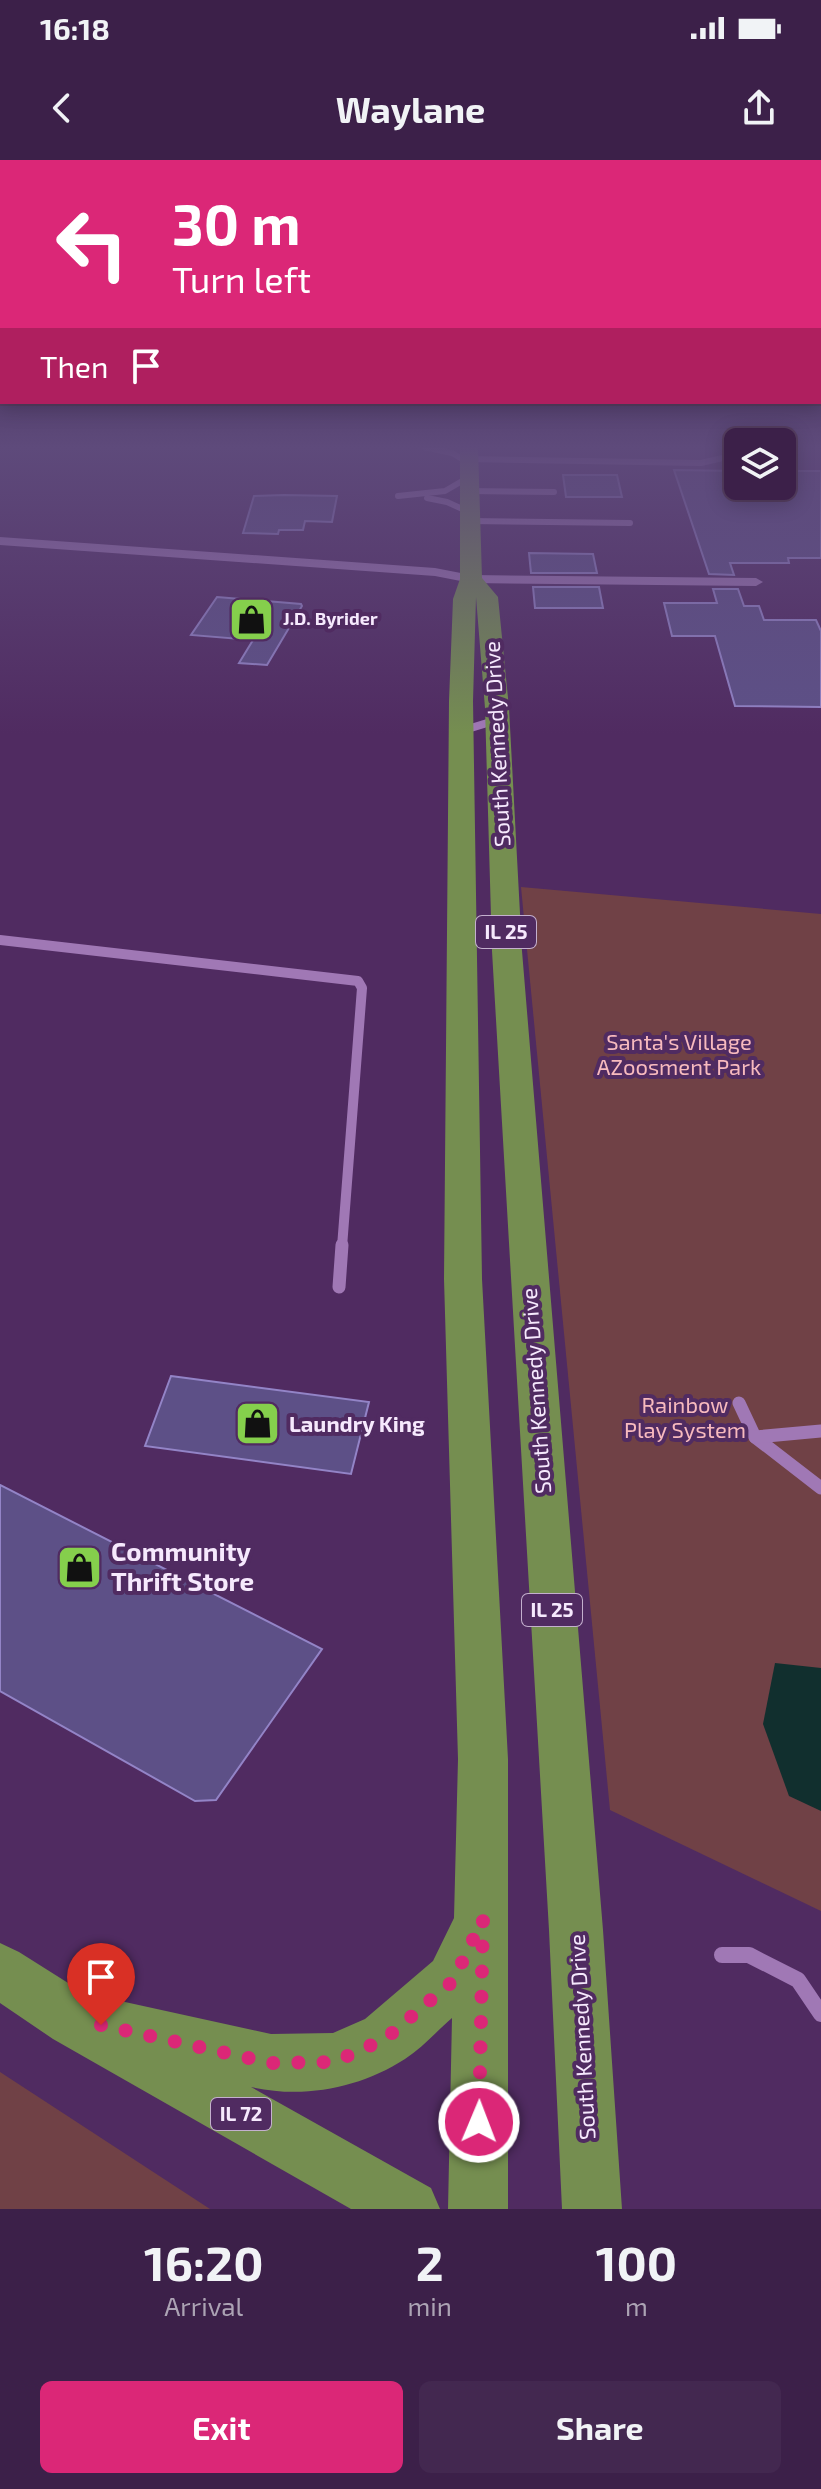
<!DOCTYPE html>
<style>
body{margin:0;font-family:"Exo 2",sans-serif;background:#432850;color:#f1f3f6;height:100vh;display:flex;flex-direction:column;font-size:30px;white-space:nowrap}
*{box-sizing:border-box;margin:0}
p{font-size:26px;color:#aca3b4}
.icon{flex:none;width:44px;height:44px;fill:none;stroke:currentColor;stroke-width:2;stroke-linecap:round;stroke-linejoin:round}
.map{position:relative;height:2049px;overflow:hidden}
.panel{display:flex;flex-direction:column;background:#3c2049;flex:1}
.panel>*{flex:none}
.hud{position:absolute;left:0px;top:0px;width:822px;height:244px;box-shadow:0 4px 20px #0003,0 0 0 2px #553e61;background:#db2777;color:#fff;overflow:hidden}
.fabs{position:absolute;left:724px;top:268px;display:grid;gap:16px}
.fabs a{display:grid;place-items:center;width:72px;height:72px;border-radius:12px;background:#3c2049;box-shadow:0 4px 20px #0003,0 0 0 2px #553e61;font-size:40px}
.pin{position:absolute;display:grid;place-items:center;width:68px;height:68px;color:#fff;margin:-82px -34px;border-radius:50% 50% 50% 0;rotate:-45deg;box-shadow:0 0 8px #0007}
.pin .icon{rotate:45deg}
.me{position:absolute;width:88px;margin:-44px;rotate:1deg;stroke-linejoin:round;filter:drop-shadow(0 0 6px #0008)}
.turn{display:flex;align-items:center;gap:28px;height:168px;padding:0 40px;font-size:36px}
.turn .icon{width:104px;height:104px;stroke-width:2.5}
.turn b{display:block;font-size:56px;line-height:68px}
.then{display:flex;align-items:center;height:76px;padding:0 40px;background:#0003;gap:16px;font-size:30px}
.eta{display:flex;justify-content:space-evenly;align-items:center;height:136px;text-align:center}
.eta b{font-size:48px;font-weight:700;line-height:56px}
.button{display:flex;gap:16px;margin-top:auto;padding:16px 40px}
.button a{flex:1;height:92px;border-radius:12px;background:#db2777;color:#fff;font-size:32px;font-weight:700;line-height:92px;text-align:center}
.button a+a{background:#432850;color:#f1f3f6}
.status{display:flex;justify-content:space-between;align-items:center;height:56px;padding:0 40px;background:#3c2049;direction:ltr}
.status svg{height:22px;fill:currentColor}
header{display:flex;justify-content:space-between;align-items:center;height:104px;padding:0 40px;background:#3c2049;font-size:36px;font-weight:700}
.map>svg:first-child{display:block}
.green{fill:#704146}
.water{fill:#112f2e}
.building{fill:#5d5087;stroke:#9384c7;stroke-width:2}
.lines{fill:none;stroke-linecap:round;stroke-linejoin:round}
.service-far4{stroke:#a078b5;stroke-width:6}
.service-far3{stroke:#a078b5;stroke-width:8}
.service-far2{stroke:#a078b5;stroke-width:10}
.service-far1{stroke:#a078b5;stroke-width:13}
.service{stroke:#a078b5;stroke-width:16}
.minor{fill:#a078b5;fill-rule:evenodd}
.primary{fill:#758e50;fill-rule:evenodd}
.route{stroke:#db2777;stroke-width:14;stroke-dasharray:0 25.2}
.labels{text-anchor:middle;stroke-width:8;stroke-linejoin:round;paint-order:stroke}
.far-poi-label{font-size:18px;font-weight:bold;fill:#f6e9fd;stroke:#502b61;text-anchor:start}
.shield{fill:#502b61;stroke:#c4b0ce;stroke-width:2}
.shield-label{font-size:20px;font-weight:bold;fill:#f6e9fd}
.street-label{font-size:22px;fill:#f6e9fd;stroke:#502b61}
.park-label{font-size:22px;fill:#f7babe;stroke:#502b61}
.poi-label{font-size:22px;font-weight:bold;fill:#f6e9fd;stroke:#502b61;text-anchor:start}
.near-poi-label{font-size:26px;font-weight:bold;fill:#f6e9fd;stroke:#502b61;text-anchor:start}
</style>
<div class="status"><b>16:18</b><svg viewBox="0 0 49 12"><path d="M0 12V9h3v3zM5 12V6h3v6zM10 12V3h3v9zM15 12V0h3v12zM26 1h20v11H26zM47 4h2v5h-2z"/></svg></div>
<header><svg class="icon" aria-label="back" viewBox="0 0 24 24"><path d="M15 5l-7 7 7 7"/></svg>Waylane<svg class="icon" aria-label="share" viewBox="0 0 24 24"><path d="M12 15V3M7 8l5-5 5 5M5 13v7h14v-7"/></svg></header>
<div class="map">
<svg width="821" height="2049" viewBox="0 0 821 2049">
<rect width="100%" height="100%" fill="#502b61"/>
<g class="green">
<path d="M 521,727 L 821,754 L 821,1751 L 610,1650 Z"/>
<path d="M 0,1912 L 210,2049 L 0,2049 Z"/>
</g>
<path class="water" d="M 775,1503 L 821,1508 L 821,1651 L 789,1636 L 763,1564 Z"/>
<g class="building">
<path d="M 674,310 L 738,311 L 738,330 L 782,330 L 782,311 L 821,311 L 821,398 L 788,398 L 789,403 L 730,403 L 734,415 L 709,414 Z"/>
<path d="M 563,315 L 617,315 L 622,337 L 566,337 Z"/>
<path d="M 254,336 L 284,335 L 337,336 L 332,362 L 305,361 L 303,370 L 279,370 L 278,374 L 243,373 Z"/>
<path d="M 529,393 L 593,394 L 597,413 L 531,413 Z"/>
<path d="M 533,427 L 599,427 L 603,448 L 535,448 Z"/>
<path d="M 713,429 L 738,429 L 744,446 L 759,446 L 764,460 L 816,460 L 821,471 L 821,547 L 735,546 L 715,476 L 672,476 L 664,443 L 717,443 Z"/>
<path d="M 217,437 L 301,444 L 302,446 L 267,505 L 239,503 L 253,480 L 191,475 Z"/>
<path d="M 171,1216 L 369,1242 L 351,1314 L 145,1286 Z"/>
<path d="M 0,1325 L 322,1489 L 216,1640 L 195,1641 L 0,1531 Z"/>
</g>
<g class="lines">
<g class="service-far4">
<path d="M 424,287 L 452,293 L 469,303"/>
<path d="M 782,297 L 795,292"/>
<path d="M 469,299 L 701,303 L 731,296 L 736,287"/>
<path d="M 469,331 L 554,332"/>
<path d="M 398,336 L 445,331 L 469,317"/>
<path d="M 427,338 L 447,342 L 469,352"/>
<path d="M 469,361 L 630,363"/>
</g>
<path class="service-far3" d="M 461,571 L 497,560"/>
<path class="service-far2" d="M 0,780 L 358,821 L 362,828 L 342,1087"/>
<g class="service-far1">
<path d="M 339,1127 L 342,1085"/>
<path d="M 739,1243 L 755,1277 L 821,1328"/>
<path d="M 755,1277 L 821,1271"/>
</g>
<path class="service" d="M 722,1795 L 749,1795 L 798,1820 L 821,1854"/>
<path class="minor" d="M 0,377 L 435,408 L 471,415 L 756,418 L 763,422 L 756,426 L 471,423 L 435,416 L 0,385 Z"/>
<path class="primary" d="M 460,287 L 478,287 L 482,418 L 498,437 L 509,548 L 522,791 L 603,1770 L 622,2049 L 562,2049 L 549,1770 L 492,791 L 485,548 L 476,437 L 473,541 L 482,1119 L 508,1599 L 508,2049 L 448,2049 L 452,1858 C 437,1871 422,1888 405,1899 C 360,1928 304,1939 251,1927 L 431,2028 L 440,2049 L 351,2049 L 53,1879 L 0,1843 L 0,1783 L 19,1792 L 84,1833 L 271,1874 L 333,1873 L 365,1859 L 433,1801 L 454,1758 L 458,1599 L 444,1119 L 449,541 L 453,439 L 460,419 Z"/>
</g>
<linearGradient id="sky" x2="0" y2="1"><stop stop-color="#2c1835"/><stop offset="0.5" stop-color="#5e4a7b"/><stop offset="1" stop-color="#5e4a7b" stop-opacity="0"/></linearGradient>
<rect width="821" height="574" fill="url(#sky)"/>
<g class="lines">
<path class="route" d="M 101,1865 L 271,1903 L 334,1902 L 385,1879 L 453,1821 L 483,1759 L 479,1962"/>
</g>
<defs>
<symbol id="shop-square" viewBox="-11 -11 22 22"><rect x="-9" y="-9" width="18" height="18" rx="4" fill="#85cf4c" stroke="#502b61"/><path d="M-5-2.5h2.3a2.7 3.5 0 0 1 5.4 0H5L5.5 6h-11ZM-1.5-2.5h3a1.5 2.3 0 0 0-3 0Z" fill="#111"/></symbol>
</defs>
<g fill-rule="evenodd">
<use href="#shop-square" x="226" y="434" width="51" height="51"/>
<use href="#shop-square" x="232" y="1238" width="51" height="51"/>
<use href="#shop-square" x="54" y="1382" width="51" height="51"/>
</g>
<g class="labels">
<g class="far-poi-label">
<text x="283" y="465">J.D. Byrider</text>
</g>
<g class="shield">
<rect x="476" y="756" width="60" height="32" rx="6"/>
<rect x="522" y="1434" width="60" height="32" rx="6"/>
<rect x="211" y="1938" width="60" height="32" rx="6"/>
</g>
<g class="shield-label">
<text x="506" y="779">IL 25</text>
<text x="552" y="1457">IL 25</text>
<text x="241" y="1961">IL 72</text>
</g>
<g class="street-label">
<text transform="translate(497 584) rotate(-93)" y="8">South Kennedy Drive</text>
<text transform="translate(536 1231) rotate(-94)" y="8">South Kennedy Drive</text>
<text transform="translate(582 1877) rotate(-93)" y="8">South Kennedy Drive</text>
</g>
<g class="park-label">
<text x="679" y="890">Santa's Village<tspan x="679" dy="25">AZoosment Park</tspan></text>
<text x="685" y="1253">Rainbow<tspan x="685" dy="25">Play System</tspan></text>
</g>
<g class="poi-label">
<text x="289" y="1272">Laundry King</text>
</g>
<g class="near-poi-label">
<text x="111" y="1401">Community<tspan x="111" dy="30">Thrift Store</tspan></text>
</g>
</g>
</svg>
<div class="fabs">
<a><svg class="icon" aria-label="layers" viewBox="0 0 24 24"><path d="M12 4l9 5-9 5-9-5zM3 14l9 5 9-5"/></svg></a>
</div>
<div class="pin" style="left:101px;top:1865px;background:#d93025"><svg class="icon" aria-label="arrive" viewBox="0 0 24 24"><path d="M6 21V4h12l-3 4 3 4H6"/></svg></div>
<svg class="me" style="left:479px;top:1962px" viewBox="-20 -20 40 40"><circle r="17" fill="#db2777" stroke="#fff" stroke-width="3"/><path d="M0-11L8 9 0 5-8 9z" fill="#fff"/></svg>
<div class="hud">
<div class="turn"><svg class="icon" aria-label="left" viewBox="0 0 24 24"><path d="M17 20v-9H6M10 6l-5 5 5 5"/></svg><div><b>30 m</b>Turn left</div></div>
<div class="then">Then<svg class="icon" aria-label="arrive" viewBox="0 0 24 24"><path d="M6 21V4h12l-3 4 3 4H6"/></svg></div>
</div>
</div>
<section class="panel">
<div class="eta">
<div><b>16:20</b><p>Arrival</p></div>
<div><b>2</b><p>min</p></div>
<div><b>100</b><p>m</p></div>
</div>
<div class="button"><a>Exit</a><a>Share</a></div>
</section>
